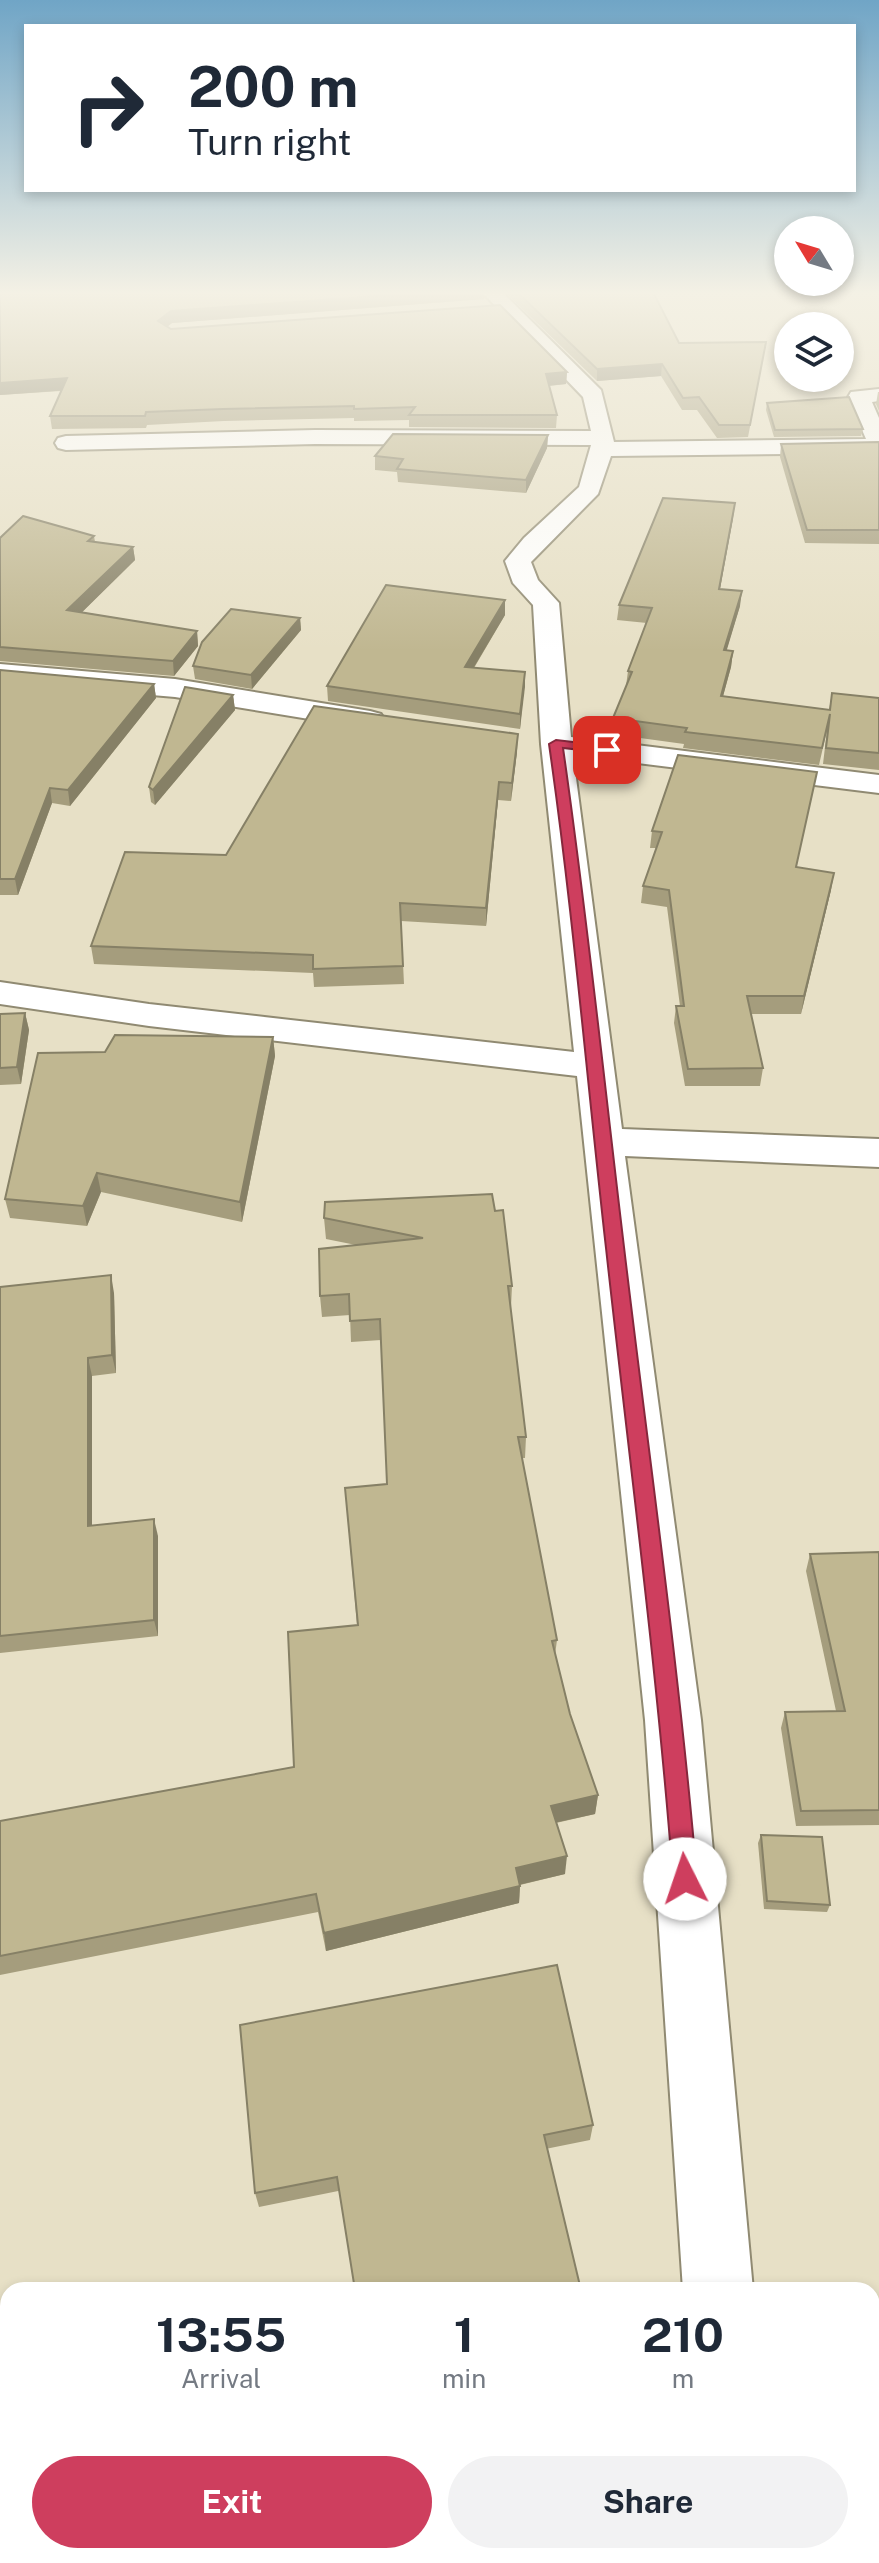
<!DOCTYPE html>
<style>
body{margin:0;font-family:"Public Sans",sans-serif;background:#f2f2f3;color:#1f2937;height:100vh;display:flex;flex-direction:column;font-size:30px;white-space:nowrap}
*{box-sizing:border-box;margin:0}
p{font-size:26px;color:#747a83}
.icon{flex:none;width:44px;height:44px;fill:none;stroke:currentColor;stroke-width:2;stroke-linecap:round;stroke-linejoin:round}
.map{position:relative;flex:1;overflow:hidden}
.panel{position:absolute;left:0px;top:2282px;width:880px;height:282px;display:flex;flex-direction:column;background:#fff;border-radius:24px 24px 0 0;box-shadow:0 4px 12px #0003}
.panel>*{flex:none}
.hud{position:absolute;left:24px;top:24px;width:832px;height:168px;border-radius:0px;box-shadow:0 4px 12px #0003;background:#fff;color:#1f2937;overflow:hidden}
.needle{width:52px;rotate:308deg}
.buttons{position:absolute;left:774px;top:216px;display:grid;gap:16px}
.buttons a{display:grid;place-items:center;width:80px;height:80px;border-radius:50%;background:#fff;box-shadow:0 4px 12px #0003;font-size:40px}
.pin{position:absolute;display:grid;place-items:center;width:68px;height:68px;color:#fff;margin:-34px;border-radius:16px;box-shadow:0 4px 12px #0006}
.me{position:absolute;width:88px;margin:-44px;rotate:356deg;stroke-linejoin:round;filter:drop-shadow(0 0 6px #0008)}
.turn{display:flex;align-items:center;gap:28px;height:168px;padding:0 32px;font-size:36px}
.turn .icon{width:104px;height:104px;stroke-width:2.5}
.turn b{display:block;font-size:56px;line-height:68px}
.eta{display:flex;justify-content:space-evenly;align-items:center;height:136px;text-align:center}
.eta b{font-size:48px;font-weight:700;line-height:56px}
.primary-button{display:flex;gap:16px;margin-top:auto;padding:16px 32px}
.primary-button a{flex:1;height:92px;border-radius:48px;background:#ce3e5e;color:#fff;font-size:32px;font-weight:700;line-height:92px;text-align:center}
.primary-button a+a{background:#f2f2f3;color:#1f2937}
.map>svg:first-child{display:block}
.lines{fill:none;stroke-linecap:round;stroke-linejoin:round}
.minor-casing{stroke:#908a72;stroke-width:4}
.minor{fill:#fff;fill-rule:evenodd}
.wall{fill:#a59d7d}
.shaded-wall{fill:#868066}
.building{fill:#c0b791;stroke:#868066;stroke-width:2}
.route{fill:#ce3e5e;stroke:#86283d;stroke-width:2}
</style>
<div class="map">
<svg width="879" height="2563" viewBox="0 0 879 2563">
<rect width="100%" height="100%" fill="#e7e0c6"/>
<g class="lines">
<defs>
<g id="minor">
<path d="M 482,292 L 502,292 L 601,390 L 614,442 L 866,439 L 848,397 L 851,392 L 879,389 L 879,401 L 872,402 L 879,418 L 879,453 L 611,456 L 598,494 L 531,562 L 538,580 L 559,603 L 571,737 L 879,775 L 879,793 L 573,755 L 622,1129 L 879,1139 L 879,1167 L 625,1156 L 701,1720 L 753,2290 L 683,2290 L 645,1720 L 577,1076 L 149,1026 L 0,1004 L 0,982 L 149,1004 L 574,1052 L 541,744 L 533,605 L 513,583 L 505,561 L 524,538 L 579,487 L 591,445 L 315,444 L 66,450 L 58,448 L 55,443 L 58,438 L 66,436 L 315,430 L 591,431 L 583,397 Z"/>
<path d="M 0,664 L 175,679 L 370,711 L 381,714 L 385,720 L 381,726 L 370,729 L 175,697 L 0,682 Z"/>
<rect x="702" y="2556" width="76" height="7"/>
</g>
</defs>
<use href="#minor" class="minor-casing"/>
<use href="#minor" class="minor"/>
</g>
<g class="wall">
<path d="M 0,292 L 484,292 L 484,299 L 172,323 L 167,327 L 171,329 L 567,372 L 566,384 L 549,386 L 557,415 L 556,428 L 409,427 L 409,420 L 354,421 L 354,418 L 224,421 L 147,425 L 146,428 L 52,429 L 50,416 L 61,391 L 0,395 Z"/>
<path d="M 505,292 L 653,292 L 679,343 L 764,354 L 748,437 L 717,438 L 697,410 L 682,410 L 661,376 L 597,381 Z"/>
<path d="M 878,392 L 879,392 L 879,411 L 876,404 Z"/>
<path d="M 767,403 L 863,429 L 861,436 L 774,437 L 766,410 Z"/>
<path d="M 548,435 L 547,448 L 526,493 L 398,482 L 397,472 L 375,470 L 375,456 Z"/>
<path d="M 879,442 L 879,544 L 805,543 L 780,457 L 781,444 Z"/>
<path d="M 733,518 L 720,589 L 740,606 L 726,651 L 733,651 L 731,667 L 723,696 L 829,710 L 832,693 L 879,698 L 879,770 L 823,764 L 827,730 L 819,765 L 683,748 L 684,744 L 611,734 L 613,718 L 626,686 L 628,671 L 647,623 L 617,620 L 619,605 Z"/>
<path d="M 94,536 L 95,542 L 133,547 L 135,560 L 82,612 L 197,631 L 198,646 L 174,676 L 0,661 L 0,538 Z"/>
<path d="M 505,600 L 505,615 L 474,668 L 525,672 L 520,729 L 328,701 L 327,686 Z"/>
<path d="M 300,618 L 301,630 L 252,689 L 195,679 L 193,666 Z"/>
<path d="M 0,670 L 154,684 L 156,698 L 70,806 L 52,803 L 18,895 L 0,895 Z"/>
<path d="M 233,695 L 235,710 L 155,805 L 151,802 L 149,787 Z"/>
<path d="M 517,752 L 511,801 L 498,800 L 486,926 L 401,921 L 404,984 L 314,987 L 313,973 L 94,964 L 91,946 L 226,855 Z"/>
<path d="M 817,772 L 796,868 L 831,890 L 801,1014 L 751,1014 L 763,1068 L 760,1086 L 685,1086 L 674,1023 L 676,1006 L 680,1006 L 667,907 L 641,903 L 643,886 L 656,848 L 650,848 L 652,831 Z"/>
<path d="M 25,1013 L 29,1030 L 21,1084 L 0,1085 L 0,1014 Z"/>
<path d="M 273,1037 L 275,1056 L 242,1222 L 101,1192 L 87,1226 L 10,1218 L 5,1199 L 105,1052 Z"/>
<path d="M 495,1211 L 512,1286 L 511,1307 L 510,1307 L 526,1437 L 525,1458 L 522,1458 L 557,1640 L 555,1655 L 570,1714 L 598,1795 L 595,1814 L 556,1823 L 565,1874 L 520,1885 L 519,1903 L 326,1951 L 318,1912 L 0,1975 L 0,1821 L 294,1767 L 357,1625 L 345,1488 L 387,1484 L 381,1340 L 351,1342 L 350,1315 L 322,1317 L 320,1296 L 356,1245 L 326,1239 L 324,1218 Z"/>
<path d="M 0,1287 L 114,1293 L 116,1373 L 92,1376 L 92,1526 L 158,1536 L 158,1636 L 0,1653 Z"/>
<path d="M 879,1552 L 879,1825 L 796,1826 L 781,1728 L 785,1712 L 836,1711 L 806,1571 L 810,1554 Z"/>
<path d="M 761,1835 L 830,1905 L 827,1912 L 764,1909 L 758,1843 Z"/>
<path d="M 593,2125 L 590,2140 L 259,2207 L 255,2193 Z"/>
</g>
<g class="shaded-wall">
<path d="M 430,292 L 484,292 L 484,299 L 172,323 L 159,333 L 158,321 L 171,311 Z"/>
<path d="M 662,364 L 661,376 L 597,381 L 597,369 Z"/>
<path d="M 567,372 L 566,384 L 546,386 L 546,374 Z"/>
<path d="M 67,378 L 69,390 L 0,395 L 0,383 Z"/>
<path d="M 548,435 L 547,448 L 526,493 L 526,480 Z"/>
<path d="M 735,503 L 733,518 L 717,604 L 719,589 Z"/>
<path d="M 133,547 L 135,560 L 70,624 L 67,610 Z"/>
<path d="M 742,591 L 740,606 L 722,666 L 724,650 Z"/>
<path d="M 505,600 L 505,615 L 465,682 L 465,667 Z"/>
<path d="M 300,618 L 301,630 L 252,689 L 251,675 Z"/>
<path d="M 197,631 L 198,646 L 174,676 L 173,661 Z"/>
<path d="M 733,651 L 731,667 L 719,711 L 721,696 Z"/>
<path d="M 525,672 L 525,687 L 520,729 L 520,714 Z"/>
<path d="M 154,684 L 156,698 L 70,806 L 68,790 Z"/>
<path d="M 233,695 L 235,710 L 155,805 L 153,790 Z"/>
<path d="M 518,734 L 517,752 L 511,801 L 512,783 Z"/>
<path d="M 499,782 L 498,800 L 486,926 L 486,908 Z"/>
<path d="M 50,788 L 52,803 L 18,895 L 15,879 Z"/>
<path d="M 834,873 L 831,890 L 801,1014 L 804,996 Z"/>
<path d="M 25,1013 L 29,1030 L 21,1084 L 17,1067 Z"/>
<path d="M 273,1037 L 275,1056 L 242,1222 L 240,1202 Z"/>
<path d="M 97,1173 L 101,1192 L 87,1226 L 83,1206 Z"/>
<path d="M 111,1275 L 114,1293 L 116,1373 L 112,1355 Z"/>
<path d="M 88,1358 L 92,1376 L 92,1543 L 88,1526 Z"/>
<path d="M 154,1519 L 158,1536 L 158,1636 L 154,1620 Z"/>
<path d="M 598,1795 L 595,1814 L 549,1824 L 551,1806 Z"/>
<path d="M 567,1856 L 565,1874 L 514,1886 L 516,1868 Z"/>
<path d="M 520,1886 L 519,1903 L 326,1951 L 324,1933 Z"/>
</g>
<g class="building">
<path d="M 0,292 L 430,292 L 171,311 L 158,321 L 171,329 L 500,305 L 567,372 L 546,374 L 557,415 L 409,415 L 415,407 L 354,409 L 354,406 L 223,409 L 146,412 L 145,416 L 50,416 L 67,378 L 0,383 Z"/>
<path d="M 517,292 L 653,292 L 679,343 L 766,342 L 750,425 L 719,425 L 699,397 L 683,398 L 662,364 L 597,369 Z"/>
<path d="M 849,397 L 863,429 L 775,430 L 767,403 Z"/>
<path d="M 393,434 L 548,435 L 526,480 L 397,469 L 403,459 L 375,456 Z"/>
<path d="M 879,442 L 879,530 L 807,530 L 781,444 Z"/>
<path d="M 663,498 L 735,503 L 719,589 L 742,591 L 724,650 L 733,651 L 721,696 L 830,710 L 832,693 L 879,698 L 879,753 L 826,748 L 830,714 L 822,748 L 685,732 L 687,728 L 613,718 L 632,672 L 628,671 L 652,608 L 619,605 Z"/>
<path d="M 23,516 L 94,536 L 88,541 L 133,547 L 67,610 L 197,631 L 173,661 L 0,647 L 0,538 Z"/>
<path d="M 386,585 L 505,600 L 465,667 L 525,672 L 520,714 L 327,686 Z"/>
<path d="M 231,609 L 300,618 L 251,675 L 193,666 L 202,642 Z"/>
<path d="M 0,670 L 154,684 L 68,790 L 50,788 L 15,879 L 0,879 Z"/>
<path d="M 185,687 L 233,695 L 153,790 L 149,787 Z"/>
<path d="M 314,706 L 518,734 L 512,783 L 499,782 L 486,908 L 400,903 L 403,966 L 313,969 L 313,955 L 91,946 L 125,852 L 226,855 Z"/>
<path d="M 678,755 L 817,772 L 796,867 L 834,873 L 804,996 L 747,996 L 763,1068 L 688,1069 L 676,1006 L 684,1006 L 669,890 L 643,886 L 662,832 L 652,831 Z"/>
<path d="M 25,1013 L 17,1067 L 0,1068 L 0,1014 Z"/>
<path d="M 115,1035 L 273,1037 L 240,1202 L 97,1173 L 83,1206 L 5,1199 L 38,1053 L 105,1052 Z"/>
<path d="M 492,1194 L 495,1211 L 503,1210 L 512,1286 L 508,1286 L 526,1437 L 518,1437 L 557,1640 L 552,1641 L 570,1714 L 598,1795 L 551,1806 L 567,1856 L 516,1868 L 520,1886 L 324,1933 L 316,1894 L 0,1956 L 0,1821 L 294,1767 L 288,1632 L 358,1625 L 345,1488 L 387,1484 L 380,1319 L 350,1321 L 349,1294 L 320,1296 L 319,1249 L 423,1238 L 324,1218 L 325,1202 Z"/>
<path d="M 111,1275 L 112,1355 L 88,1358 L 88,1526 L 154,1519 L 154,1620 L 0,1636 L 0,1287 Z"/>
<path d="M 879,1552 L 879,1810 L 801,1811 L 785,1712 L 845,1711 L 810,1554 Z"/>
<path d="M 761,1835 L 822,1837 L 830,1905 L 767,1901 Z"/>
<path d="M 557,1965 L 593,2125 L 544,2135 L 581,2290 L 355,2290 L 337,2177 L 255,2193 L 240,2025 Z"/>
<path d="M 8,2451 L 8,2556 L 342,2556 L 343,2563 L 0,2563 L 0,2453 Z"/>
</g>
<linearGradient id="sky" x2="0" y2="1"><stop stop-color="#70a5c6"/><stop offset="0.45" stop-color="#f4f1e5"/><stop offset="1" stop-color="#f4f1e5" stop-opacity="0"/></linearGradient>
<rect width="879" height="651" fill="url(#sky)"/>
<path class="route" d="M 556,740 L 607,746 L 613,750 L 607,753 L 563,748 C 587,914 604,1081 624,1247 C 649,1458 679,1667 697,1879 L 694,1887 L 685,1890 L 677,1887 L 673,1879 C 657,1668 629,1458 606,1248 C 587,1080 573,911 549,744 Z"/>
</svg>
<div class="buttons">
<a><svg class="needle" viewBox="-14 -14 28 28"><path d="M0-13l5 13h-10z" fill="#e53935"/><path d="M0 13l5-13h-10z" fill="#747a83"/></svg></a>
<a><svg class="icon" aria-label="layers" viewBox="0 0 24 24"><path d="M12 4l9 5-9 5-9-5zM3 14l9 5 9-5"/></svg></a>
</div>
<div class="pin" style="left:607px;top:750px;background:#d93025"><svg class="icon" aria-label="arrive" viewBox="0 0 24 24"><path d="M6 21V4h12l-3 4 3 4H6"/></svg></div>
<svg class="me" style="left:685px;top:1879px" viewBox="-20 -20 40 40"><circle r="19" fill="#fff"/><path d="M0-13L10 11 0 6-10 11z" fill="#ce3e5e"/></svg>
<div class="hud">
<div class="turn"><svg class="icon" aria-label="right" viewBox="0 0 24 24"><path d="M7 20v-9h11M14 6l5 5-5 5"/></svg><div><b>200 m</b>Turn right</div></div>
</div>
<section class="panel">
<div class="eta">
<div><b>13:55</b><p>Arrival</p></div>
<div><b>1</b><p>min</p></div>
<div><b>210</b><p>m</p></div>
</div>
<div class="primary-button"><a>Exit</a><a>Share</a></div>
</section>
</div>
